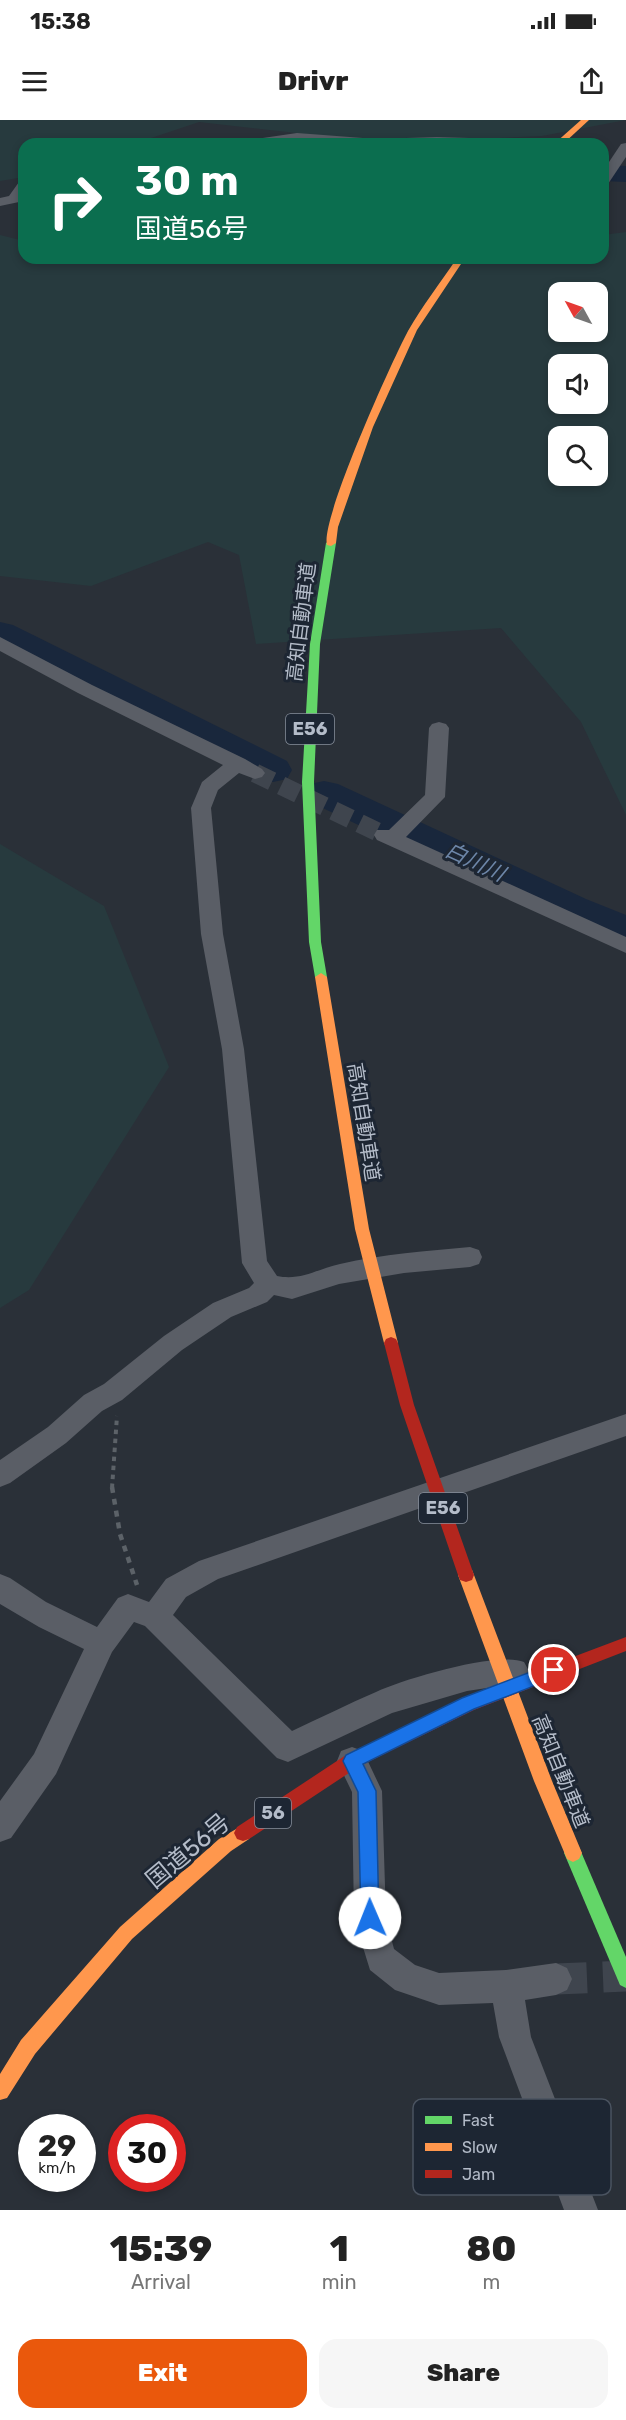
<!DOCTYPE html>
<meta charset="utf-8">
<style>
body{margin:0;font-family:Rubik,"Noto Sans JP",sans-serif;background:#f6f6f6;color:#222;height:100vh;display:flex;flex-direction:column;font-size:22px;white-space:nowrap}
*{box-sizing:border-box;margin:0}
p{font-size:20px;color:#767676}
.icon{flex:none;width:33px;height:33px;fill:none;stroke:currentColor;stroke-width:2;stroke-linecap:round;stroke-linejoin:round}
.map{position:relative;height:2090px;overflow:hidden}
.sheet{display:flex;flex-direction:column;background:#fff;flex:1}
.sheet>*{flex:none}
.guide{position:absolute;left:18px;top:18px;width:591px;height:126px;border-radius:18px;box-shadow:0 3px 9px #0003;background:#0b6e4f;color:#fff;overflow:hidden}
.needle{width:39px;rotate:310deg}
.controls{position:absolute;left:548px;top:162px;display:grid;gap:12px}
.controls a{display:grid;place-items:center;width:60px;height:60px;border-radius:12px;background:#fff;box-shadow:0 3px 9px #0003;font-size:30px}
.speed{position:absolute;left:18px;top:1994px;display:flex;gap:12px;font-size:30px;font-weight:700;text-align:center}
.speed>*{display:grid;place-content:center;width:78px;height:78px;border-radius:50%;background:#fff;box-shadow:0 3px 9px #0003;line-height:1}
.speed small{font-size:15px;font-weight:400}
.speed .limit{border:9px solid #d22;background:#fff;color:#111}
.pin{position:absolute;display:grid;place-items:center;width:51px;height:51px;color:#fff;margin:-26px;border:3px solid #fff;border-radius:50%;box-shadow:0 2px 6px #0007}
.me{position:absolute;width:66px;margin:-33px;rotate:359deg;stroke-linejoin:round;filter:drop-shadow(0 0 4px #0008)}
.turn{display:flex;align-items:center;gap:21px;height:126px;padding:0 18px;font-size:27px}
.turn .icon{width:78px;height:78px;stroke-width:2.5}
.turn b{display:block;font-size:42px;line-height:51px}
.eta{display:flex;justify-content:space-evenly;align-items:center;height:102px;text-align:center}
.eta b{font-size:36px;font-weight:800;line-height:42px}
.button{display:flex;gap:12px;margin-top:auto;padding:12px 18px}
.button a{flex:1;height:69px;border-radius:18px;background:#ea580c;color:#fff;font-size:24px;font-weight:800;line-height:69px;text-align:center}
.button a+a{background:#f6f6f6;color:#222}
.status{display:flex;justify-content:space-between;align-items:center;height:42px;padding:0 30px;background:#fff;direction:ltr}
.status svg{height:16px;fill:currentColor}
header{display:flex;justify-content:space-between;align-items:center;height:78px;padding:0 18px;background:#fff;font-size:27px;font-weight:800}
.map>svg:first-child{display:block}
.green{fill:#273a3e;fill-rule:evenodd}
.lines{fill:none;stroke-linecap:round;stroke-linejoin:round}
.river{fill:#19273c;fill-rule:evenodd}
.street-tunnel-far1{stroke:#3f454e;stroke-width:19;stroke-dasharray:19 10;stroke-linecap:butt}
.street-tunnel{stroke:#3f454e;stroke-width:31;stroke-dasharray:31 16;stroke-linecap:butt}
.path-far1{stroke:#5c6268;stroke-width:4;stroke-dasharray:4.5 4.5;stroke-linecap:butt}
.path{stroke:#5c6268;stroke-width:4.5;stroke-dasharray:6 6;stroke-linecap:butt}
.street{fill:#5a5e66;fill-rule:evenodd}
.fast{fill:#63d668;fill-rule:evenodd}
.slow{fill:#ff974d;fill-rule:evenodd}
.jam{fill:#b3261e;fill-rule:evenodd}
.route{fill:#1a73e8;stroke:#114b97;stroke-width:1.5}
.labels{text-anchor:middle;stroke-width:6;stroke-linejoin:round;paint-order:stroke}
.shield{fill:#1d2633;stroke:#878f9c;stroke-width:1.5}
.shield-label{font-size:18px;font-weight:bold;fill:#b4bcc9}
.street-label{font-size:20px;fill:#b4bcc9;stroke:#1d2633}
.water-label{font-size:21px;font-style:italic;fill:#6d86a8;stroke:#1d2633}
.near-street-label{font-size:24px;fill:#b4bcc9;stroke:#1d2633}
.key{fill:#1d2633;stroke:#4a5360;stroke-width:1.5}
.key-label{font-size:16px;fill:#b4bcc9}
</style>
<div class="status"><b>15:38</b><svg viewBox="0 0 49 12"><path d="M0 12V9h3v3zM5 12V6h3v6zM10 12V3h3v9zM15 12V0h3v12zM26 1h20v11H26zM47 4h2v5h-2z"/></svg></div>
<header><svg class="icon" aria-label="menu" viewBox="0 0 24 24"><path d="M4 6h16M4 12h16M4 18h16"/></svg>Drivr<svg class="icon" aria-label="share" viewBox="0 0 24 24"><path d="M12 15V3M7 8l5-5 5 5M5 13v7h14v-7"/></svg></header>
<div class="map">
<svg width="626" height="2090" viewBox="0 0 626 2090">
<rect width="100%" height="100%" fill="#2a3038"/>
<g class="green">
<path d="M 0,0 L 626,0 L 542,16 L 386,23 L 199,2 L 133,24 L 24,24 L 24,57 L 0,61 Z"/>
<path d="M 626,112 L 626,695 L 581,602 L 501,508 L 256,524 L 239,435 L 208,422 L 91,466 L 0,456 L 0,115 L 24,121 L 24,138 L 603,138 L 603,115 ZM 558,172 L 597,172 L 597,212 L 558,212 ZM 558,244 L 597,244 L 597,284 L 558,284 ZM 558,316 L 597,316 L 597,356 L 558,356 Z"/>
<path d="M 0,724 L 104,786 L 169,947 L 29,1170 L 0,1188 Z"/>
</g>
<g class="lines">
<g class="river">
<path d="M 603,45 L 626,46 L 626,62 L 603,61 Z"/>
<path d="M 0,502 L 13,505 L 287,641 L 292,650 L 287,659 L 273,662 L 259,659 L 0,527 Z"/>
<path d="M 324,661 L 338,664 L 586,779 L 626,795 L 626,825 L 556,799 L 310,682 L 304,673 L 310,664 Z"/>
</g>
<path class="street-tunnel-far1" d="M 255,653 L 384,715"/>
<path class="street-tunnel" d="M 556,1859 L 626,1856"/>
<path class="path-far1" d="M 112,1368 L 117,1296"/>
<path class="path" d="M 112,1367 L 120,1414 L 137,1465"/>
<g class="street">
<path d="M 297,13 L 376,19 L 437,17 L 535,20 L 542,24 L 336,24 L 297,21 L 276,24 L 241,24 L 248,20 Z"/>
<path d="M 626,23 L 626,37 L 608,64 L 603,65 L 603,51 L 621,24 Z"/>
<path d="M 24,61 L 24,75 L 19,82 L 0,86 L 0,78 L 9,76 L 19,62 Z"/>
<path d="M 0,517 L 92,565 L 245,639 L 262,649 L 265,653 L 262,657 L 255,659 L 239,653 L 218,670 L 211,688 L 223,814 L 244,929 L 267,1141 L 277,1156 C 301,1161 317,1149 340,1144 C 383,1134 427,1131 470,1127 L 479,1130 L 482,1137 L 479,1144 L 470,1147 L 404,1153 L 339,1164 L 292,1179 L 274,1175 L 267,1182 L 231,1197 L 182,1230 L 122,1280 L 102,1291 L 66,1323 L 10,1363 L 0,1367 L 0,1340 L 48,1307 L 84,1275 L 104,1264 L 164,1216 L 213,1183 L 249,1168 L 254,1163 L 242,1143 L 222,929 L 201,814 L 191,688 L 202,662 L 223,645 L 78,573 L 0,531 Z"/>
<path d="M 439,602 L 446,604 L 449,608 L 445,677 L 406,717 L 626,817 L 626,833 L 377,720 L 374,715 L 377,710 L 389,710 L 425,675 L 429,608 L 432,604 Z"/>
<path d="M 626,1294 L 626,1316 L 218,1459 L 186,1477 L 173,1495 L 292,1611 C 320,1598 348,1584 376,1572 C 404,1559 497,1531 524,1542 L 529,1551 L 524,1560 L 514,1564 L 467,1571 L 392,1593 L 288,1642 L 277,1638 L 145,1506 L 134,1502 L 112,1532 L 56,1654 L 11,1718 L 0,1722 L 0,1681 L 34,1634 L 84,1529 L 39,1507 L 0,1484 L 0,1454 L 10,1458 L 46,1482 L 97,1507 L 118,1478 L 128,1474 L 149,1482 L 166,1459 L 199,1441 Z"/>
<path d="M 352,1627 L 363,1631 L 382,1671 L 386,1798 L 394,1829 L 415,1845 L 439,1853 L 506,1850 L 556,1843 L 567,1848 L 572,1859 L 567,1870 L 556,1875 L 525,1880 L 531,1917 L 598,2090 L 564,2090 L 499,1917 L 493,1883 L 439,1885 L 395,1870 L 370,1850 L 354,1798 L 352,1672 L 337,1641 L 341,1631 Z"/>
</g>
<g class="fast">
<path d="M 331,420 L 336,423 L 320,524 L 314,662 L 321,822 L 327,857 L 321,861 L 315,857 L 309,822 L 302,662 L 310,524 L 326,423 Z"/>
<path d="M 573,1724 L 579,1727 L 626,1837 L 626,1868 L 620,1865 L 564,1733 L 567,1727 Z"/>
</g>
<g class="slow">
<path d="M 581,0 L 589,0 L 563,24 L 554,24 Z"/>
<path d="M 457,138 L 465,138 L 417,210 L 373,307 L 338,407 L 336,423 L 331,426 L 327,425 C 320,400 392,241 408,211 C 422,186 441,162 457,138 Z"/>
<path d="M 321,853 L 327,857 L 369,1109 L 398,1223 L 396,1227 L 391,1229 L 386,1227 L 384,1223 L 355,1109 L 315,857 Z"/>
<path d="M 466,1448 L 472,1450 L 474,1455 L 552,1661 L 582,1733 L 579,1739 L 573,1742 L 567,1739 L 534,1661 L 458,1455 L 460,1450 Z"/>
<path d="M 243,1705 L 249,1707 L 252,1713 L 249,1719 L 231,1731 L 132,1819 L 35,1934 L 7,1978 L 0,1980 L 0,1954 L 21,1920 L 120,1807 L 219,1719 Z"/>
</g>
<g class="jam">
<path d="M 391,1217 L 396,1219 L 398,1223 L 414,1285 L 474,1455 L 472,1460 L 466,1462 L 460,1460 L 458,1455 L 400,1285 L 384,1223 L 386,1219 Z"/>
<path d="M 626,1517 L 626,1531 L 474,1590 L 358,1647 L 249,1719 L 243,1721 L 237,1719 L 234,1713 L 237,1707 L 346,1635 L 462,1579 Z"/>
</g>
</g>
<path class="route" d="M 554,1543 L 560,1545 L 563,1550 L 560,1556 L 474,1589 L 363,1644 L 376,1671 L 379,1798 L 376,1805 L 370,1807 L 363,1805 L 361,1798 L 358,1672 L 343,1641 L 346,1635 L 462,1578 Z"/>
<g class="labels">
<g class="shield">
<rect x="286" y="594" width="48" height="30" rx="4.5"/>
<rect x="419" y="1373" width="48" height="30" rx="4.5"/>
<rect x="255" y="1678" width="36" height="30" rx="4.5"/>
</g>
<g class="shield-label">
<text x="310" y="615">E56</text>
<text x="443" y="1394">E56</text>
<text x="273" y="1699">56</text>
</g>
<g class="street-label">
<text transform="translate(301 502) rotate(-83)" y="7">高知自動車道</text>
<text transform="translate(364 1002) rotate(81)" y="7">高知自動車道</text>
<text transform="translate(561 1651) rotate(68)" y="7">高知自動車道</text>
</g>
<g class="water-label">
<text transform="translate(475 742) rotate(25)" y="7">白川川</text>
</g>
<g class="near-street-label">
<text transform="translate(188 1731) rotate(-40)" y="8">国道56号</text>
</g>
</g>
<rect x="413" y="1979" width="198" height="96" rx="9" class="key"/>
<rect x="425" y="1996" width="27" height="8" fill="#63d668"/>
<rect x="425" y="2023" width="27" height="8" fill="#ff974d"/>
<rect x="425" y="2050" width="27" height="8" fill="#b3261e"/>
<g class="key-label">
<text x="462" y="2006">Fast</text>
<text x="462" y="2033">Slow</text>
<text x="462" y="2060">Jam</text>
</g>
</svg>
<div class="controls">
<a><svg class="needle" viewBox="-14 -14 28 28"><path d="M0-13l5 13h-10z" fill="#e53935"/><path d="M0 13l5-13h-10z" fill="#767676"/></svg></a>
<a><svg class="icon" aria-label="sound" viewBox="0 0 24 24"><path d="M4 9h4l5-4v14l-5-4H4zM17 9q2 3 0 6"/></svg></a>
<a><svg class="icon" aria-label="search" viewBox="0 0 24 24"><circle cx="10" cy="10" r="6"/><path d="M15 15l6 6"/></svg></a>
</div>
<div class="speed"><div>29<small>km/h</small></div><div class="limit">30</div></div>
<div class="pin" style="left:554px;top:1550px;background:#d93025"><svg class="icon" aria-label="arrive" viewBox="0 0 24 24"><path d="M6 21V4h12l-3 4 3 4H6"/></svg></div>
<svg class="me" style="left:370px;top:1798px" viewBox="-20 -20 40 40"><circle r="19" fill="#fff"/><path d="M0-13L10 11 0 6-10 11z" fill="#1a73e8"/></svg>
<div class="guide">
<div class="turn"><svg class="icon" aria-label="right" viewBox="0 0 24 24"><path d="M7 20v-9h11M14 6l5 5-5 5"/></svg><div><b>30 m</b>国道56号</div></div>
</div>
</div>
<section class="sheet">
<div class="eta">
<div><b>15:39</b><p>Arrival</p></div>
<div><b>1</b><p>min</p></div>
<div><b>80</b><p>m</p></div>
</div>
<div class="button"><a>Exit</a><a>Share</a></div>
</section>
